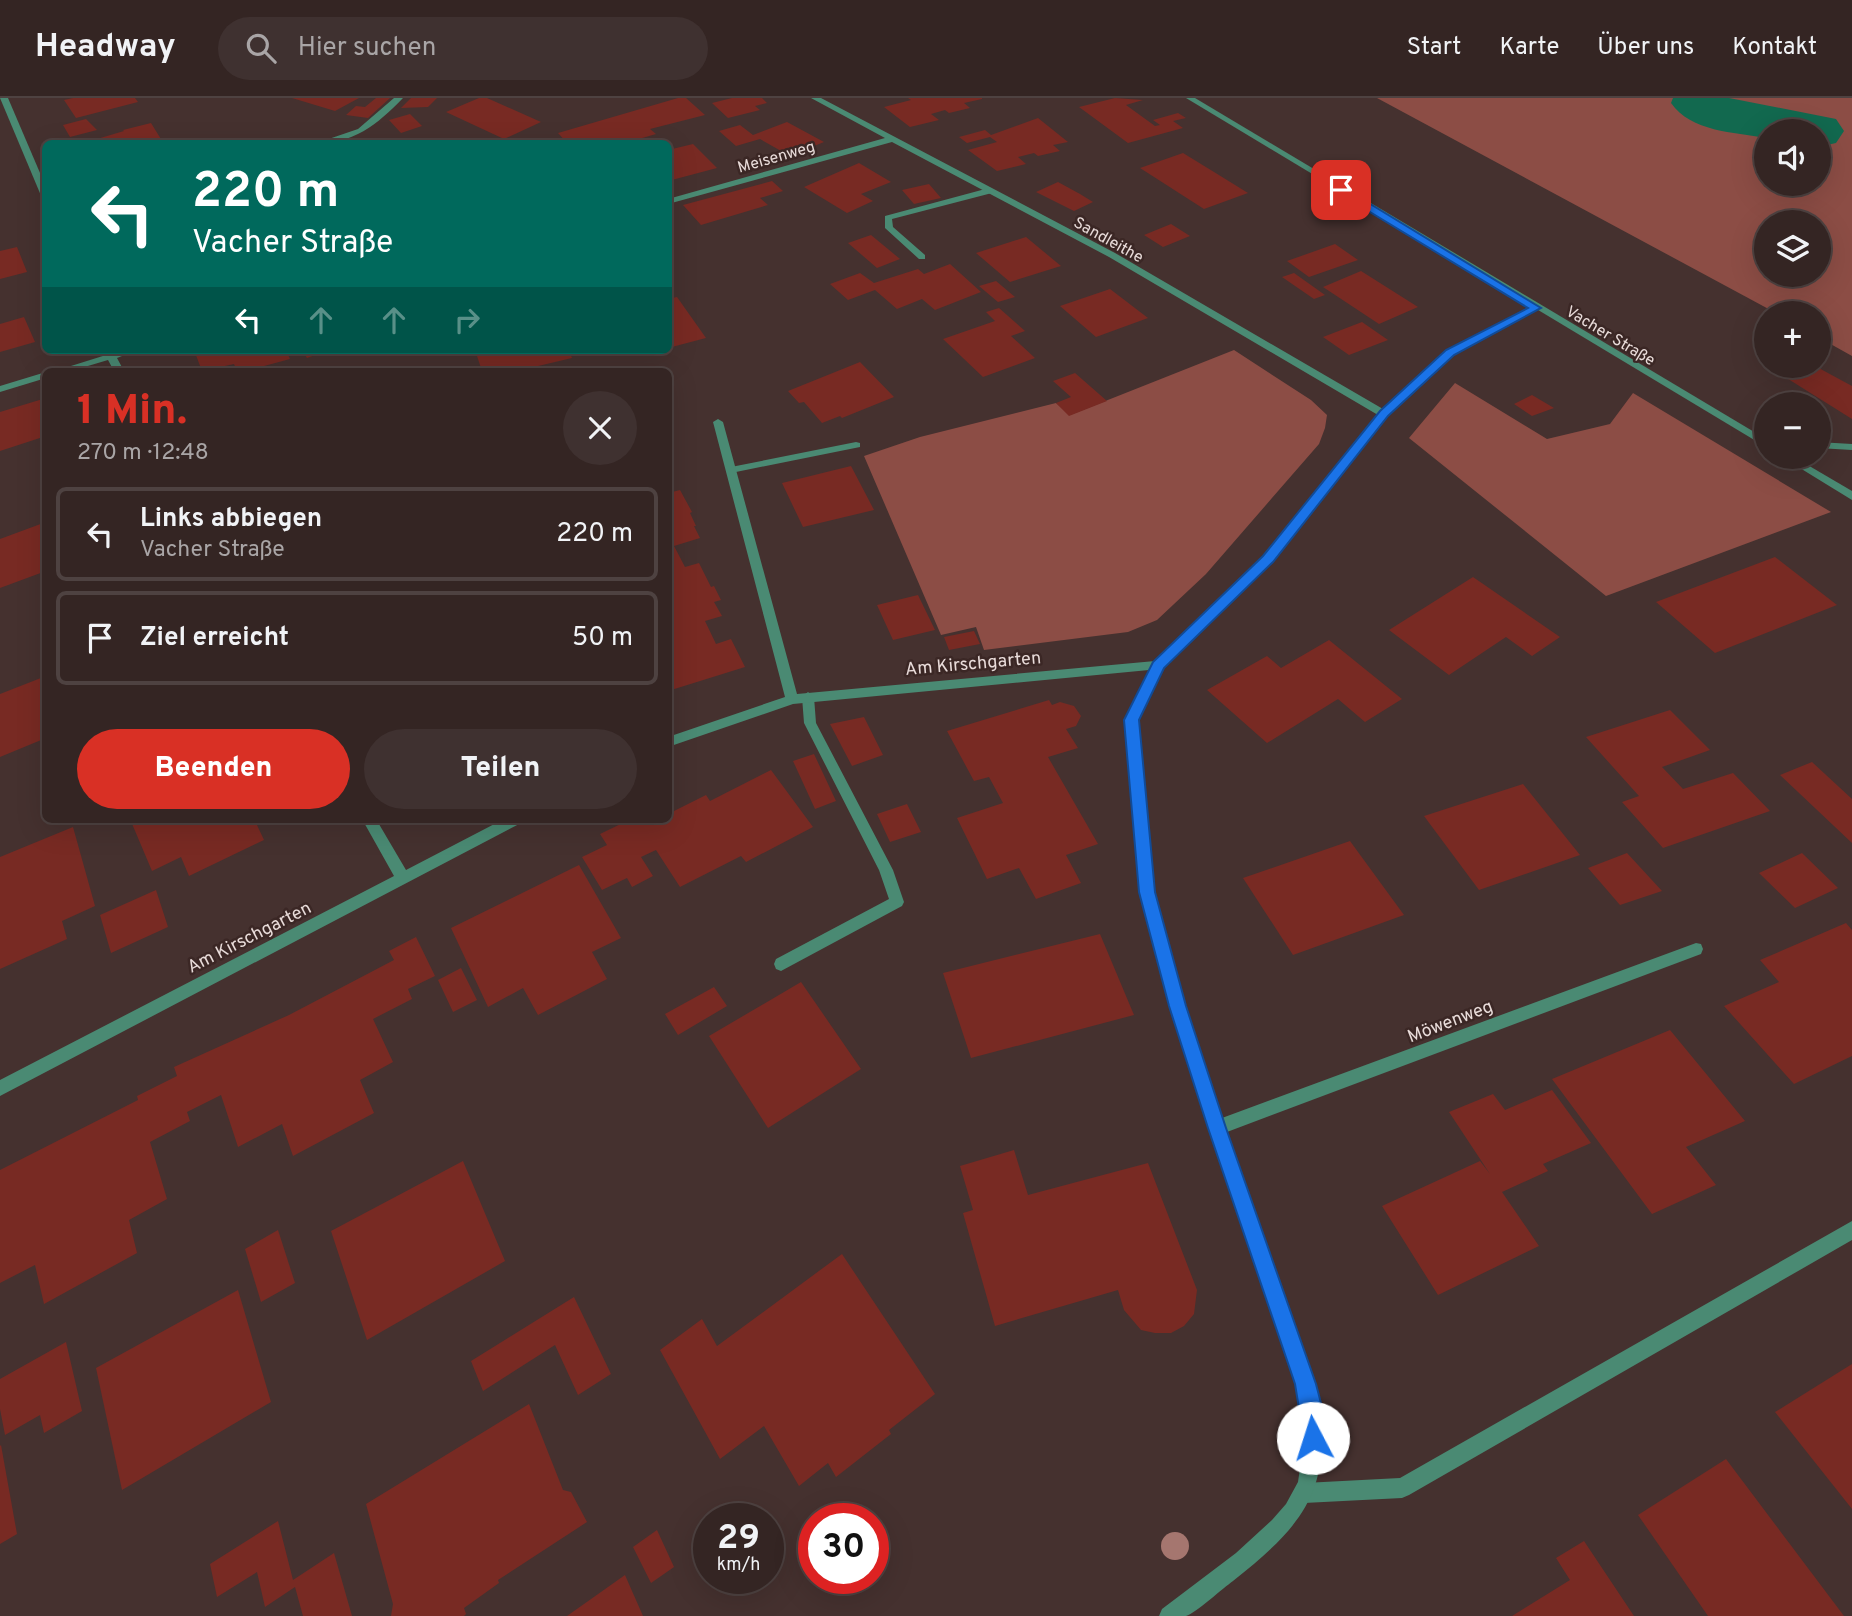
<!DOCTYPE html>
<html lang="de">
<meta charset="utf-8">
<style>
body{margin:0;font-family:Overpass,sans-serif;background:#3f3130;color:#f1f3f6;height:100vh;display:flex;flex-direction:column;font-size:26px;white-space:nowrap}
*{box-sizing:border-box;margin:0}
p{font-size:23px;color:#a9a5a6}
.icon{flex:none;width:38px;height:38px;fill:none;stroke:currentColor;stroke-width:2;stroke-linecap:round;stroke-linejoin:round}
.map{position:relative;flex:1;overflow:hidden}
.panel{position:absolute;left:42px;top:270px;width:630px;height:455px;display:flex;flex-direction:column;background:#342523;border-radius:10px;box-shadow:0 7px 28px #0002,0 0 0 2px #4e4241}
.panel>*{flex:none}
.hud{position:absolute;left:42px;top:42px;width:630px;height:214px;border-radius:10px;box-shadow:0 7px 28px #0002,0 0 0 2px #4e4241;background:#00695c;color:#fff;overflow:hidden}
.buttons{position:absolute;left:1754px;top:21px;display:grid;gap:14px}
.buttons a{display:grid;place-items:center;width:77px;height:77px;border-radius:50%;background:#342523;box-shadow:0 7px 28px #0002,0 0 0 2px #4e4241;font-size:35px}
.speed{position:absolute;left:693px;top:1405px;display:flex;gap:14px;font-size:35px;font-weight:700;text-align:center}
.speed>*{display:grid;place-content:center;width:91px;height:91px;border-radius:50%;background:#342523;box-shadow:0 7px 28px #0002,0 0 0 2px #4e4241;line-height:1}
.speed small{font-size:18px;font-weight:400}
.speed .limit{border:10px solid #d22;background:#fff;color:#111}
.pin{position:absolute;display:grid;place-items:center;width:60px;height:60px;color:#fff;margin:-30px;border-radius:14px;box-shadow:0 4px 10px #0006}
.me{position:absolute;width:77px;margin:-38px;rotate:355deg;stroke-linejoin:round;filter:drop-shadow(0 0 5px #0008)}
.turn{display:flex;align-items:center;gap:24px;height:147px;padding:0 35px;font-size:32px}
.turn .icon{width:91px;height:91px;stroke-width:2.5}
.turn b{display:block;font-size:49px;line-height:60px}
.lanes{display:flex;align-items:center;height:66px;padding:0 35px;background:#0003;justify-content:center;gap:35px;direction:ltr}
.lanes .off{opacity:.35}
.round{display:grid;place-items:center;flex:none;width:74px;height:74px;border-radius:37px;background:#3f3130}
.headline{display:flex;align-items:center;justify-content:space-between;height:119px;padding:0 35px}
h1{font-size:42px;font-weight:800;line-height:52px;color:#d93025}
.primary-button{display:flex;gap:14px;margin-top:auto;padding:14px 35px}
.primary-button a{flex:1;height:80px;border-radius:42px;background:#d93025;color:#fff;font-size:28px;font-weight:800;line-height:80px;text-align:center}
.primary-button a+a{background:#3f3130;color:#f1f3f6}
ul{padding:0;list-style:none}
li{display:flex;align-items:center;gap:21px;height:94px;margin:0 14px 10px;padding:0 21px;border:4px solid #4e4241;border-radius:10px}
li div{flex:1}
li b{display:block;font-size:26px}
li em{font-style:normal}
header{display:flex;align-items:center;gap:42px;box-sizing:border-box;height:98px;padding:0 35px;background:#342523;border-bottom:2px solid #4e4241}
header strong{font-size:33px}
nav{display:flex;gap:38px;margin-inline-start:auto;font-size:24px}
.search{width:490px;height:63px;background:#3f3130;display:flex;align-items:center;gap:18px;box-sizing:border-box;padding:0 24px;border-radius:38px;color:#a9a5a6;font-size:26px}
.map>svg:first-child{display:block}
.green{fill:#8c4d45;fill-rule:evenodd}
.lines{fill:none;stroke-linecap:round;stroke-linejoin:round}
.river{fill:#12694f;fill-rule:evenodd}
.building{fill:#782a23}
.service{fill:#4a8a73;fill-rule:evenodd}
.minor{fill:#4a8a73;fill-rule:evenodd}
.tertiary{fill:#4a8a73;fill-rule:evenodd}
.tree{fill:#a5766f}
.route{fill:#1a73e8;stroke:#114b97;stroke-width:2}
.labels{text-anchor:middle;stroke-width:5;stroke-linejoin:round;paint-order:stroke}
.far-street-label{font-size:16px;fill:#e9dcda;stroke:#3b2725}
.street-label{font-size:18px;fill:#e9dcda;stroke:#3b2725}
</style>
<header>
<strong>Headway</strong>
<div class="search"><svg class="icon" aria-label="search" viewBox="0 0 24 24"><circle cx="10" cy="10" r="6"/><path d="M15 15l6 6"/></svg>Hier suchen</div>
<nav><a>Start</a><a>Karte</a><a>Über uns</a><a>Kontakt</a></nav>
</header>
<div class="map">
<svg width="1852" height="1518" viewBox="0 0 1852 1518">
<rect width="100%" height="100%" fill="#45312f"/>
<g class="green">
<path d="M 1377,0 L 1852,0 L 1852,258 L 1818,239 L 1818,215 L 1776,215 ZM 1766,33 L 1818,33 L 1818,86 L 1766,86 ZM 1766,124 L 1818,124 L 1818,177 L 1766,177 Z"/>
<path d="M 1234,252 L 1311,302 L 1327,317 L 1325,330 L 1319,346 L 1206,476 L 1157,522 L 1128,534 L 984,552 L 976,529 L 941,537 L 864,358 L 920,339 L 1056,305 L 1070,317 Z"/>
<path d="M 1455,285 L 1547,341 L 1610,326 L 1633,295 L 1831,414 L 1606,498 L 1409,340 Z"/>
</g>
<g class="lines">
<path class="river" d="M 1673,0 L 1729,0 L 1836,21 L 1844,33 L 1836,45 L 1818,49 L 1818,33 L 1766,33 L 1766,40 C 1734,34 1691,34 1671,5 Z"/>
</g>
<g class="building">
<path d="M 73,0 L 135,0 L 138,4 L 76,20 L 64,2 Z"/>
<path d="M 292,0 L 359,0 L 335,13 Z"/>
<path d="M 376,0 L 390,0 L 368,20 L 346,17 L 356,8 L 365,9 Z"/>
<path d="M 411,0 L 437,0 L 428,9 L 401,10 Z"/>
<path d="M 479,0 L 487,0 L 541,24 L 504,41 L 446,14 Z"/>
<path d="M 678,0 L 686,0 L 705,17 L 650,31 L 656,36 L 622,46 L 568,46 L 558,35 Z"/>
<path d="M 732,0 L 762,0 L 767,5 L 755,8 L 760,12 L 728,20 L 712,5 Z"/>
<path d="M 908,0 L 982,0 L 982,1 L 964,5 L 970,10 L 949,15 L 945,12 L 931,16 L 939,22 L 910,29 L 884,9 L 911,2 Z"/>
<path d="M 1115,0 L 1143,2 L 1126,7 L 1155,28 L 1160,27 L 1153,22 L 1178,15 L 1186,20 L 1173,23 L 1183,30 L 1128,45 L 1079,9 Z"/>
<path d="M 410,16 L 422,28 L 401,35 L 389,22 Z"/>
<path d="M 1038,20 L 1068,44 L 1053,47 L 1060,53 L 1038,58 L 1034,55 L 1018,59 L 1026,66 L 997,73 L 968,52 L 997,44 L 990,39 L 967,45 L 959,39 L 985,32 L 991,37 Z"/>
<path d="M 86,21 L 97,32 L 70,39 L 63,27 Z"/>
<path d="M 787,24 L 824,44 L 790,58 L 760,41 L 736,48 L 719,33 L 740,27 L 753,37 Z"/>
<path d="M 151,25 L 164,46 L 80,46 L 124,33 L 123,32 Z"/>
<path d="M 693,46 L 717,70 L 668,83 L 668,52 Z"/>
<path d="M 1183,55 L 1214,74 L 1248,95 L 1204,111 L 1140,70 Z"/>
<path d="M 859,65 L 891,84 L 861,96 L 873,103 L 847,115 L 804,89 Z"/>
<path d="M 772,83 L 783,93 L 760,100 L 768,107 L 701,127 L 683,107 Z"/>
<path d="M 1058,84 L 1080,96 L 1093,104 L 1074,113 L 1036,94 Z"/>
<path d="M 929,86 L 941,100 L 914,106 L 902,92 Z"/>
<path d="M 1171,126 L 1190,138 L 1163,149 L 1144,137 Z"/>
<path d="M 871,137 L 900,161 L 877,170 L 848,145 Z"/>
<path d="M 1026,139 L 1061,168 L 1010,184 L 976,155 Z"/>
<path d="M 1335,146 L 1358,162 L 1309,179 L 1287,163 Z"/>
<path d="M 17,149 L 27,174 L 0,181 L 0,153 Z"/>
<path d="M 950,166 L 981,194 L 935,212 L 922,201 L 897,211 L 875,192 L 848,202 L 830,186 L 860,175 L 874,185 L 918,171 L 924,176 Z"/>
<path d="M 1361,173 L 1418,209 L 1379,226 L 1323,189 Z"/>
<path d="M 1294,175 L 1325,197 L 1314,201 L 1282,179 Z"/>
<path d="M 996,183 L 1015,199 L 998,204 L 979,188 Z"/>
<path d="M 1110,191 L 1148,220 L 1096,239 L 1060,208 Z"/>
<path d="M 677,199 L 706,240 L 668,250 L 668,201 Z"/>
<path d="M 999,210 L 1025,233 L 1011,238 L 1035,260 L 983,279 L 943,241 L 995,223 L 986,214 Z"/>
<path d="M 24,219 L 35,244 L 0,254 L 0,226 Z"/>
<path d="M 1362,224 L 1388,242 L 1349,257 L 1323,239 Z"/>
<path d="M 194,252 L 286,252 L 290,261 L 246,273 L 237,273 L 234,266 L 202,273 Z"/>
<path d="M 302,252 L 329,252 L 307,260 Z"/>
<path d="M 475,252 L 569,252 L 572,260 L 517,273 L 482,273 Z"/>
<path d="M 860,264 L 894,299 L 842,320 L 840,318 L 822,325 L 804,304 L 799,305 L 788,293 Z"/>
<path d="M 1815,268 L 1852,288 L 1852,321 L 1785,279 Z"/>
<path d="M 1075,275 L 1107,303 L 1069,318 L 1056,305 L 1071,299 L 1053,283 Z"/>
<path d="M 1532,297 L 1554,310 L 1532,318 L 1514,306 Z"/>
<path d="M 46,300 L 46,338 L 0,353 L 0,314 Z"/>
<path d="M 851,368 L 874,412 L 803,429 L 782,385 Z"/>
<path d="M 680,392 L 692,414 L 690,415 L 696,428 L 694,428 L 700,440 L 674,448 L 685,469 L 699,465 L 711,489 L 714,488 L 721,502 L 714,504 L 722,518 L 705,523 L 716,546 L 731,541 L 745,569 L 668,593 L 668,395 Z"/>
<path d="M 46,424 L 46,473 L 0,490 L 0,441 Z"/>
<path d="M 1775,459 L 1837,507 L 1715,555 L 1656,504 Z"/>
<path d="M 1473,479 L 1560,539 L 1532,558 L 1506,539 L 1449,577 L 1389,532 Z"/>
<path d="M 918,497 L 935,532 L 893,542 L 877,507 Z"/>
<path d="M 974,533 L 980,546 L 949,552 L 944,539 Z"/>
<path d="M 1329,542 L 1402,601 L 1365,624 L 1338,601 L 1267,645 L 1207,592 L 1267,558 L 1281,570 Z"/>
<path d="M 46,578 L 46,640 L 0,659 L 0,596 Z"/>
<path d="M 1049,602 L 1052,607 L 1060,604 L 1074,608 L 1081,618 L 1076,628 L 1066,631 L 1078,650 L 1048,659 L 1098,746 L 1066,757 L 1081,785 L 1036,801 L 1019,770 L 987,781 L 957,720 L 1003,705 L 989,679 L 974,683 L 947,633 Z"/>
<path d="M 1670,612 L 1710,652 L 1662,669 L 1683,691 L 1733,675 L 1770,713 L 1663,750 L 1622,704 L 1639,698 L 1586,639 Z"/>
<path d="M 864,619 L 883,657 L 852,668 L 830,626 Z"/>
<path d="M 814,656 L 836,703 L 815,711 L 793,663 Z"/>
<path d="M 1812,664 L 1852,701 L 1852,745 L 1780,677 Z"/>
<path d="M 771,672 L 813,729 L 746,764 L 741,758 L 680,789 L 656,752 L 641,759 L 653,778 L 632,789 L 627,780 L 602,792 L 582,759 L 607,747 L 600,736 L 631,721 L 644,721 L 648,727 L 659,721 L 668,721 L 668,716 L 706,697 L 710,703 Z"/>
<path d="M 1523,686 L 1580,757 L 1479,792 L 1424,718 Z"/>
<path d="M 907,706 L 921,734 L 890,744 L 877,716 Z"/>
<path d="M 130,721 L 270,721 L 257,727 L 264,742 L 189,778 L 181,759 L 152,773 Z"/>
<path d="M 73,729 L 95,808 L 62,823 L 67,841 L 0,871 L 0,759 Z"/>
<path d="M 1350,743 L 1404,817 L 1293,857 L 1243,780 Z"/>
<path d="M 1627,755 L 1662,793 L 1620,807 L 1588,770 Z"/>
<path d="M 1802,755 L 1838,790 L 1795,810 L 1759,775 Z"/>
<path d="M 579,767 L 621,840 L 592,854 L 607,881 L 538,917 L 523,890 L 488,909 L 451,830 Z"/>
<path d="M 156,792 L 168,829 L 111,855 L 100,817 Z"/>
<path d="M 1846,825 L 1852,832 L 1852,958 L 1794,986 L 1724,908 L 1779,884 L 1760,862 Z"/>
<path d="M 1100,836 L 1134,917 L 971,960 L 943,875 Z"/>
<path d="M 416,839 L 435,878 L 408,891 L 412,901 L 373,921 L 393,964 L 360,982 L 374,1015 L 293,1058 L 282,1026 L 238,1049 L 221,997 L 187,1014 L 190,1023 L 150,1044 L 167,1101 L 129,1122 L 137,1155 L 44,1206 L 35,1167 L 0,1185 L 0,1072 L 138,1002 L 137,998 L 177,978 L 174,969 L 289,917 L 394,862 L 389,853 Z"/>
<path d="M 461,870 L 477,902 L 453,914 L 438,882 Z"/>
<path d="M 801,884 L 861,971 L 768,1030 L 709,938 Z"/>
<path d="M 714,889 L 727,908 L 678,937 L 665,916 Z"/>
<path d="M 1670,932 L 1745,1023 L 1686,1049 L 1716,1087 L 1652,1116 L 1552,981 Z"/>
<path d="M 1552,992 L 1591,1045 L 1543,1066 L 1548,1073 L 1502,1094 L 1539,1148 L 1438,1197 L 1382,1108 L 1480,1063 L 1490,1076 L 1449,1014 L 1493,996 L 1505,1012 Z"/>
<path d="M 1014,1052 L 1028,1097 L 1148,1065 L 1197,1192 L 1194,1216 L 1184,1228 L 1171,1235 L 1155,1235 L 1141,1232 L 1124,1212 L 1118,1192 L 995,1228 L 963,1115 L 973,1112 L 960,1068 Z"/>
<path d="M 463,1063 L 505,1163 L 367,1242 L 331,1133 Z"/>
<path d="M 278,1132 L 295,1185 L 261,1204 L 245,1151 Z"/>
<path d="M 842,1156 L 935,1296 L 889,1332 L 891,1336 L 836,1379 L 828,1365 L 799,1388 L 764,1328 L 720,1361 L 660,1252 L 702,1221 L 717,1248 Z"/>
<path d="M 238,1192 L 271,1304 L 122,1392 L 96,1270 Z"/>
<path d="M 574,1199 L 611,1276 L 578,1297 L 555,1247 L 483,1293 L 471,1263 Z"/>
<path d="M 66,1244 L 82,1313 L 44,1335 L 40,1317 L 5,1337 L 0,1311 L 0,1281 Z"/>
<path d="M 1852,1266 L 1852,1411 L 1775,1314 Z"/>
<path d="M 529,1306 L 563,1392 L 571,1394 L 587,1424 L 498,1482 L 499,1485 L 464,1510 L 466,1516 L 464,1518 L 391,1518 L 393,1506 L 366,1406 Z"/>
<path d="M 1,1347 L 17,1436 L 0,1446 L 0,1348 Z"/>
<path d="M 1726,1361 L 1844,1518 L 1708,1518 L 1638,1417 Z"/>
<path d="M 278,1423 L 293,1482 L 334,1455 L 352,1518 L 303,1518 L 295,1489 L 265,1509 L 257,1474 L 217,1499 L 210,1466 Z"/>
<path d="M 657,1432 L 674,1469 L 651,1485 L 633,1449 Z"/>
<path d="M 1584,1443 L 1634,1518 L 1512,1518 L 1570,1482 L 1556,1460 Z"/>
<path d="M 625,1477 L 643,1518 L 567,1518 Z"/>
</g>
<g class="lines">
<g class="service">
<path d="M 989,90 L 993,93 L 992,95 L 892,121 L 893,129 L 925,157 L 925,161 L 919,161 L 885,130 L 885,118 Z"/>
<path d="M 856,344 L 860,345 L 860,349 L 731,375 L 726,372 L 731,369 Z"/>
<path d="M 1818,344 L 1852,346 L 1852,352 L 1818,350 Z"/>
<path d="M 808,594 L 814,599 L 816,625 L 893,772 L 904,804 L 902,808 L 781,873 L 776,871 L 774,866 L 776,861 L 889,801 L 879,772 L 804,625 L 802,599 Z"/>
<path d="M 1852,1123 L 1852,1142 L 1409,1397 L 1402,1400 L 1304,1405 L 1297,1402 L 1294,1395 L 1297,1388 L 1304,1385 L 1400,1380 Z"/>
</g>
<g class="minor">
<path d="M 0,0 L 8,0 L 46,89 L 46,102 L 42,100 Z"/>
<path d="M 394,0 L 403,0 C 377,27 353,46 314,46 L 358,31 Z"/>
<path d="M 811,0 L 821,0 L 1115,155 L 1383,311 L 1447,253 L 1533,208 L 1541,210 L 1453,257 L 1388,318 L 1272,464 L 1163,570 L 1138,622 L 1154,794 L 1186,908 L 1222,1020 L 1696,845 L 1701,846 L 1703,851 L 1701,856 L 1227,1034 L 1315,1286 C 1335,1386 1310,1422 1233,1483 C 1223,1490 1196,1515 1186,1518 C 1179,1518 1166,1518 1159,1518 L 1162,1511 L 1236,1455 L 1272,1422 L 1286,1406 L 1298,1384 L 1304,1342 L 1297,1286 L 1209,1030 L 1170,908 L 1140,794 L 1126,622 L 1149,572 L 793,606 L 668,649 L 668,639 L 785,599 L 713,324 L 718,321 L 723,324 L 797,596 L 1155,563 L 1264,458 L 1378,317 L 1109,159 L 892,44 L 668,106 L 668,101 L 885,40 Z"/>
<path d="M 103,252 L 113,252 L 114,254 L 137,252 L 117,260 L 124,273 L 114,273 L 108,262 L 71,273 L 55,273 L 106,257 Z"/>
<path d="M 46,274 L 46,280 L 0,294 L 0,288 Z"/>
<path d="M 362,721 L 376,721 L 406,772 L 504,721 L 523,721 L 521,725 L 0,998 L 0,982 L 394,778 Z"/>
</g>
<g class="tertiary">
<path d="M 1186,0 L 1195,0 L 1766,341 L 1766,349 Z"/>
<path d="M 1782,359 L 1794,359 L 1852,393 L 1852,402 Z"/>
</g>
</g>
<circle class="tree" cx="1175" cy="1448" r="14"/>
<path class="route" d="M 1337,90 L 1344,90 L 1541,210 L 1454,257 L 1388,318 L 1273,464 L 1164,570 L 1139,622 L 1155,794 L 1186,908 L 1226,1030 L 1316,1286 C 1321,1306 1329,1327 1321,1347 L 1313,1351 L 1305,1347 L 1295,1286 L 1208,1030 L 1169,908 L 1139,794 L 1124,622 L 1153,564 L 1263,458 L 1380,313 L 1446,252 L 1528,210 L 1337,94 Z"/>
<g class="labels">
<g class="far-street-label">
<text transform="translate(776 58) rotate(-16)" y="6">Meisenweg</text>
<text transform="translate(1109 141) rotate(29)" y="6">Sandleithe</text>
<text transform="translate(1611 237) rotate(31)" y="6">Vacher Straße</text>
</g>
<g class="street-label">
<text transform="translate(973 565) rotate(-5)" y="6">Am Kirschgarten</text>
<text transform="translate(249 839) rotate(-27)" y="6">Am Kirschgarten</text>
<text transform="translate(1450 923) rotate(-21)" y="6">Möwenweg</text>
</g>
</g>
</svg>
<div class="buttons">
<a><svg class="icon" aria-label="sound" viewBox="0 0 24 24"><path d="M4 9h4l5-4v14l-5-4H4zM17 9q2 3 0 6"/></svg></a>
<a><svg class="icon" aria-label="layers" viewBox="0 0 24 24"><path d="M12 4l9 5-9 5-9-5zM3 14l9 5 9-5"/></svg></a>
<a>+</a>
<a>−</a>
</div>
<div class="speed"><div>29<small>km/h</small></div><div class="limit">30</div></div>
<div class="pin" style="left:1341px;top:92px;background:#d93025"><svg class="icon" aria-label="arrive" viewBox="0 0 24 24"><path d="M6 21V4h12l-3 4 3 4H6"/></svg></div>
<svg class="me" style="left:1313px;top:1340px" viewBox="-20 -20 40 40"><circle r="19" fill="#fff"/><path d="M0-13L10 11 0 6-10 11z" fill="#1a73e8"/></svg>
<div class="hud">
<div class="turn"><svg class="icon" aria-label="left" viewBox="0 0 24 24"><path d="M17 20v-9H6M10 6l-5 5 5 5"/></svg><div><b>220 m</b>Vacher Straße</div></div>
<div class="lanes"><svg class="icon" aria-label="left" viewBox="0 0 24 24"><path d="M17 20v-9H6M10 6l-5 5 5 5"/></svg><svg class="icon off" aria-label="ahead" viewBox="0 0 24 24"><path d="M12 20V5M6 11l6-6 6 6"/></svg><svg class="icon off" aria-label="ahead" viewBox="0 0 24 24"><path d="M12 20V5M6 11l6-6 6 6"/></svg><svg class="icon off" aria-label="right" viewBox="0 0 24 24"><path d="M7 20v-9h11M14 6l5 5-5 5"/></svg></div>
</div>
<section class="panel">
<div class="headline"><div><h1>1 Min.</h1><p>270 m · 12:48</p></div><a class="round"><svg class="icon" aria-label="close" viewBox="0 0 24 24"><path d="M6 6l12 12M18 6L6 18"/></svg></a></div>
<ul>
<li><svg class="icon" aria-label="left" viewBox="0 0 24 24"><path d="M17 20v-9H6M10 6l-5 5 5 5"/></svg><div><b>Links abbiegen</b><p>Vacher Straße</p></div><em>220 m</em></li>
<li><svg class="icon" aria-label="arrive" viewBox="0 0 24 24"><path d="M6 21V4h12l-3 4 3 4H6"/></svg><div><b>Ziel erreicht</b></div><em>50 m</em></li>
</ul>
<div class="primary-button"><a>Beenden</a><a>Teilen</a></div>
</section>
</div>
